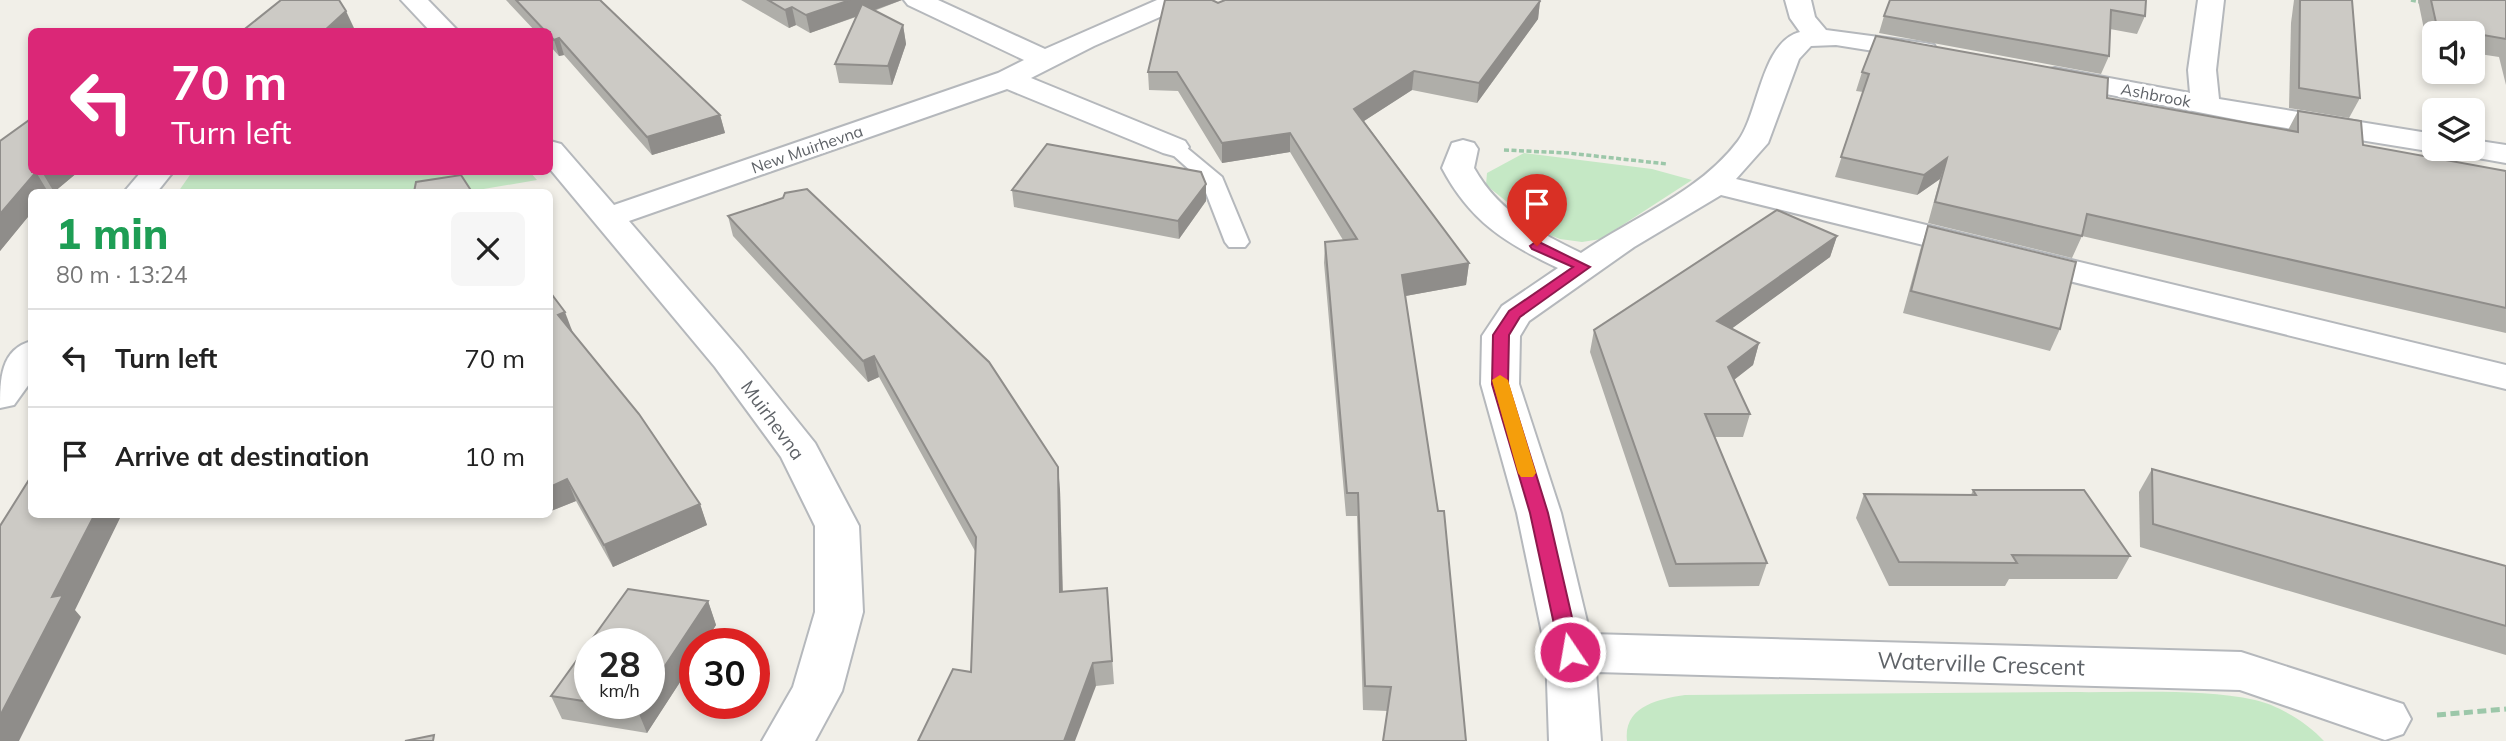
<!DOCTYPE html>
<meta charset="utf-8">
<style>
body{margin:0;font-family:Mulish,sans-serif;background:#f6f6f6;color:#222;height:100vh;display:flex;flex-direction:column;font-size:26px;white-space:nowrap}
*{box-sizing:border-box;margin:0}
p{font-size:23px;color:#767676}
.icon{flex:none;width:38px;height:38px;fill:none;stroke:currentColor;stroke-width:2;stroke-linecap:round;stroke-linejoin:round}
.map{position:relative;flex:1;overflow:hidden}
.drawer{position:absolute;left:28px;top:189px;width:525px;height:329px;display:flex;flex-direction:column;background:#fff;border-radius:10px;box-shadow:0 4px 10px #0003}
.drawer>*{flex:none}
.hud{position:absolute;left:28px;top:28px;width:525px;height:147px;border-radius:10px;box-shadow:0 4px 10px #0003;background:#db2777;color:#fff;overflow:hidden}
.buttons{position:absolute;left:2422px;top:21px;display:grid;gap:14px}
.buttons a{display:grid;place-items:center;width:63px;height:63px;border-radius:10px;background:#fff;box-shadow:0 4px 10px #0003;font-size:35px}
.speed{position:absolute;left:574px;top:628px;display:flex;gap:14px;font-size:35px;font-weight:700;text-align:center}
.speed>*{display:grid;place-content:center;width:91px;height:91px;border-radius:50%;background:#fff;box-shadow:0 4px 10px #0003;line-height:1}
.speed small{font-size:18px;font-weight:400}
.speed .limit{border:10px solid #d22;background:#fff;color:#111}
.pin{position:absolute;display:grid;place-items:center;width:60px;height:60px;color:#fff;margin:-72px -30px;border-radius:50% 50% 50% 0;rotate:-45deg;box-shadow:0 0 7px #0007}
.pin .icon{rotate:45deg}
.me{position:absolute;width:77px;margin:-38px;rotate:348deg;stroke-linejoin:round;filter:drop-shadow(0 0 5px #0008)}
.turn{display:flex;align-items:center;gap:24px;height:147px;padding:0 28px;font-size:32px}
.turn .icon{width:91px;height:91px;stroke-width:2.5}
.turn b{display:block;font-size:49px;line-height:60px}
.round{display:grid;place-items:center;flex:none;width:74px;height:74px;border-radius:10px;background:#f6f6f6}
.headline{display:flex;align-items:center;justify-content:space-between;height:119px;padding:0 28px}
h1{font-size:42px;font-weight:800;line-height:52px;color:#1e9e55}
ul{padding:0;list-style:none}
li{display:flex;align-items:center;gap:21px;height:98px;padding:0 28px;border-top:2px solid #e0e0e0}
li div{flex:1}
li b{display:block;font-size:26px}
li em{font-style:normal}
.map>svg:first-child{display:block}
.green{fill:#c5e8c5}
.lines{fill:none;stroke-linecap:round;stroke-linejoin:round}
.service-casing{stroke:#b5b8bc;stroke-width:4}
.minor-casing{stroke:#b5b8bc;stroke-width:4}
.path-far1{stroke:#9cc7a9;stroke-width:3.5;stroke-dasharray:5 2.5;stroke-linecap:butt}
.path{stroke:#9cc7a9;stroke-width:5;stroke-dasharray:9 4.5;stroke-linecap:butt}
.service{fill:#fff;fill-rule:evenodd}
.minor{fill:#fff;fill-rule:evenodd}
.wall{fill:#afaea9;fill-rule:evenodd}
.shaded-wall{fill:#8f8d8a}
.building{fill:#cccac5;stroke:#8f8d8a;stroke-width:2}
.route{fill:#db2777;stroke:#8e194d;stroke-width:2}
.slow{fill:#f59e0b}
.labels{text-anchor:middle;stroke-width:6;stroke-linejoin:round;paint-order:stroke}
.far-street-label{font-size:16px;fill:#5f6368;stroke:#fff}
.street-label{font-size:19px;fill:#5f6368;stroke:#fff}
.near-street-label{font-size:23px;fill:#5f6368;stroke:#fff}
</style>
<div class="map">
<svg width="2506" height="741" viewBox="0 0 2506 741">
<rect width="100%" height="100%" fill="#f1efe8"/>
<g class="green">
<path d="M 1524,153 L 1652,169 L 1692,180 L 1601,239 L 1582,242 L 1560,239 L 1547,234 L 1486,185 L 1487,173 Z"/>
<path d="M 192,172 L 530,172 L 537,180 L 466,192 L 178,192 Z"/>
<path d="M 2071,692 C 2127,693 2200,688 2255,700 C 2278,705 2308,723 2324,741 L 1627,741 C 1623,706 1659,699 1685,695 Z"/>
</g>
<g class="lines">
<defs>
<path id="service" d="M 1174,141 L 1181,143 L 1222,177 L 1249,242 L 1245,247 L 1229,247 L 1225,242 L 1201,180 L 1164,147 L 1167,143 Z"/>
<g id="minor">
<path d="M 401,0 L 428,0 L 459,32 L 431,32 Z"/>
<path d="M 904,0 L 938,0 L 1045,49 L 1157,0 L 1191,0 L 1187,5 L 1094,46 L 1031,78 L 1185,141 L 1189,147 L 1185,153 L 1174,156 L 1163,153 L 1007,89 L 629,221 L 741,351 L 815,443 L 859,526 L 863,612 L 842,691 L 815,741 L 762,741 L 793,687 L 815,612 L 815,526 L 781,457 L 715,367 L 550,169 L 550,141 L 561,144 L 614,205 L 998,73 L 1024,60 L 908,5 Z"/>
<path d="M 1785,0 L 1811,0 L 1815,17 L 1826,30 L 1924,43 L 1934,45 L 1937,51 L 1934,57 L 1924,59 L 1836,45 L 1811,46 L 1799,59 L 1768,143 L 1736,179 L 2506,365 L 2506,389 L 1721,195 L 1634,247 L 1529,321 L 1520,336 L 1519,384 L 1561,513 L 1590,634 L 2241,652 L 2403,704 L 2411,719 L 2403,734 L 2385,740 L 2240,690 L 1596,672 L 1601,741 L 1549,741 L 1546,652 L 1517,513 L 1481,384 L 1482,336 L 1502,306 L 1558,268 C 1505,243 1470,221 1442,168 L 1452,143 L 1463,140 L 1474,143 L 1478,149 L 1474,168 C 1498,211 1537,232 1581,253 C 1633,217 1699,193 1738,141 C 1759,113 1761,42 1800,32 L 1790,18 Z"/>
<path d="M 2198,0 L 2224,0 L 2216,70 L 2219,99 L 2434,134 L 2434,149 L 2445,149 L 2434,152 L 2249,122 L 2055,84 L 2045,82 L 2041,76 L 2045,70 L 2055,68 L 2190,93 L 2188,70 Z"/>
<path d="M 2473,140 L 2506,145 L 2506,163 L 2461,155 L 2457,149 L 2473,149 Z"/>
<path d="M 141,172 L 173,172 L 157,192 L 124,192 Z"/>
<path d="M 32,341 L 32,380 L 14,405 L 0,408 C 0,380 0,349 32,341 Z"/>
</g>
</defs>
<use href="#service" class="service-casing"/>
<use href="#minor" class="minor-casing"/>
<g class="path-far1">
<path d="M 2411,0 L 2425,3 L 2425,0"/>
<path d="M 1504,150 L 1568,153 L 1667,164"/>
</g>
<path class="path" d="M 2437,715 L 2506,709"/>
<use href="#service" class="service"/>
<use href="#minor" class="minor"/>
</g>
<g class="wall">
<path d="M 506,0 L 600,0 L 720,115 L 725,133 L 652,155 L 564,55 L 559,56 L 550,46 L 550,32 L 536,32 Z"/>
<path d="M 741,0 L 902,0 L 874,11 L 903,25 L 906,44 L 892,85 L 839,83 L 835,64 L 856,17 L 810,33 L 796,25 L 789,28 Z"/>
<path d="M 2146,0 L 2145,16 L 2137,34 L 2110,29 L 2109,56 L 2101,74 L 1879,33 L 1884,16 Z"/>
<path d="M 2294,0 L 2352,0 L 2360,98 L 2349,118 L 2289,108 L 2291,23 Z"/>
<path d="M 2418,0 L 2506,0 L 2506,85 L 2499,57 L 2473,53 L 2473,33 L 2434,33 L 2434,46 L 2427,44 Z"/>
<path d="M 1540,1 L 1538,19 L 1477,103 L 1412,90 L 1364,121 L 1469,263 L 1466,285 L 1405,296 L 1438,511 L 1388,711 L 1363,710 L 1357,516 L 1346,516 L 1324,263 L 1325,242 L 1343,240 L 1290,152 L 1222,163 L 1178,91 L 1149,90 L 1148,72 L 1218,3 Z"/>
<path d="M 1862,72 L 2107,98 L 2288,130 L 2298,111 L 2363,145 L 2506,171 L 2506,333 L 2082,236 L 2072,258 L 1928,223 L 1940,179 L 1917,195 L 1835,177 L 1863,92 L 1856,91 Z"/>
<path d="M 0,141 L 78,172 L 54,192 L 32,192 L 32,212 L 0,251 Z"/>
<path d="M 1012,190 L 1206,201 L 1179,239 L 1014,207 Z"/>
<path d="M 728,216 L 1060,490 L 1063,591 L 1107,588 L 1114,684 L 1096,686 L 975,551 L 879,377 L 868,382 L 733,236 Z"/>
<path d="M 1928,226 L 2060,329 L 2050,351 L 1903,313 L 1921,247 Z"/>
<path d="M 1837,236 L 1830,257 L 1732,328 L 1759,343 L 1753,365 L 1734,380 L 1750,414 L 1743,437 L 1715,437 L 1767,563 L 1759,586 L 1669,587 L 1590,352 L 1594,330 Z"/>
<path d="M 550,292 L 572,332 L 700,504 L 707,525 L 613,567 L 576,501 L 551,511 L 550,509 Z"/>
<path d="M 2152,469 L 2506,566 L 2506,655 L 2140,547 L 2139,492 Z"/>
<path d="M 1973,490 L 2130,556 L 2117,579 L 2009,579 L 2005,586 L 1889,586 L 1856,518 L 1864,494 L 1971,495 Z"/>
<path d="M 628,589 L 708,601 L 716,625 L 704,644 L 695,644 L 695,659 L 647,733 L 562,719 L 551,696 ZM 590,644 L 649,644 L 649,704 L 590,704 Z"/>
</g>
<g class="shaded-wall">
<path d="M 850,0 L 902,0 L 810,33 L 806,15 Z"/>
<path d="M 1540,1 L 1538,19 L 1477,103 L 1479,83 Z"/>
<path d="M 792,7 L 796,25 L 789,28 L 785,10 Z"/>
<path d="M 346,11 L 354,28 L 350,32 L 323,32 Z"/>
<path d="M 903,25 L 906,44 L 892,85 L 888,66 Z"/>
<path d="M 559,38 L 564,55 L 559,56 L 554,40 Z"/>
<path d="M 1414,71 L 1412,90 L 1353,128 L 1354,109 Z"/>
<path d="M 720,115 L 725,133 L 652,155 L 647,137 Z"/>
<path d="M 1290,133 L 1290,152 L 1222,163 L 1222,143 Z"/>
<path d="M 1947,158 L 1940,179 L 1917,195 L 1924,175 Z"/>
<path d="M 36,172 L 48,192 L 32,192 L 32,212 L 0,251 L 0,214 Z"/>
<path d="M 42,172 L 78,172 L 54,192 Z"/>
<path d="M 1206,184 L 1206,201 L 1179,239 L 1178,221 Z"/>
<path d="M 1837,236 L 1830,257 L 1712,343 L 1717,321 Z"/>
<path d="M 1469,263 L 1466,285 L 1400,297 L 1402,275 Z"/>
<path d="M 565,312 L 573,333 L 558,315 Z"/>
<path d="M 1759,343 L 1753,365 L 1722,389 L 1728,367 Z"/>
<path d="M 874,356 L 879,377 L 868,382 L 863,361 Z"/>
<path d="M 1058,467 L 1060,490 L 1063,614 L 1060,592 Z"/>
<path d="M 567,479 L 576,501 L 551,511 L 550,508 L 550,487 Z"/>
<path d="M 700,504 L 707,525 L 613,567 L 604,545 Z"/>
<path d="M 95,514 L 122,514 L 75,610 L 81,617 L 19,741 L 0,741 L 0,716 L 52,597 Z"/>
<path d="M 708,601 L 716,625 L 704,644 L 695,644 L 695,659 L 647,733 L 637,709 L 641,704 L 649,704 L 649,690 Z"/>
<path d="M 1093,663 L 1096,686 L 1075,741 L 1064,741 Z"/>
</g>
<g class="building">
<path d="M 281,0 L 339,0 L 346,11 L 323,32 L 241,32 Z"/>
<path d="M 516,0 L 600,0 L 720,115 L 647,137 L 559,38 L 554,40 L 550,35 L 550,32 L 546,32 Z"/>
<path d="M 768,0 L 850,0 L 806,15 L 792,7 L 785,10 Z"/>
<path d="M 1165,0 L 1212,0 L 1218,3 L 1225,0 L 1539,0 L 1540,1 L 1479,83 L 1414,71 L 1354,109 L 1469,263 L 1402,275 L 1438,511 L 1444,511 L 1466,741 L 1383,741 L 1391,687 L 1365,686 L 1358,493 L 1347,493 L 1325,242 L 1357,239 L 1290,133 L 1222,143 L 1177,72 L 1148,72 Z"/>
<path d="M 1890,0 L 2146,0 L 2145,16 L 2111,10 L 2109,56 L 1884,16 Z"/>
<path d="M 2300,0 L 2352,0 L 2360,98 L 2299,88 Z"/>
<path d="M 2431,0 L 2506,0 L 2506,39 L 2437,27 Z"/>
<path d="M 862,4 L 903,25 L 888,66 L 835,64 Z"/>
<path d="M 1876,36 L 2108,78 L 2107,98 L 2298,132 L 2298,111 L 2361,121 L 2363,145 L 2506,171 L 2506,308 L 2087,214 L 2082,236 L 1935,202 L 1947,158 L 1924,175 L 1841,157 L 1869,74 L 1862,72 Z"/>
<path d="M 32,118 L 32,172 L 43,172 L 36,172 L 0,214 L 0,141 Z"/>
<path d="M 1047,144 L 1201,172 L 1206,184 L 1178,221 L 1012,190 Z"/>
<path d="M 461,175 L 472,192 L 414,192 L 416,182 Z"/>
<path d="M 807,189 L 989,362 L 1058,467 L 1060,592 L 1107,588 L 1112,661 L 1093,663 L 1064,741 L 918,741 L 953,669 L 971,672 L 976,537 L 874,356 L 863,361 L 728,216 L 783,198 L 785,193 Z"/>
<path d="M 1777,210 L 1837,236 L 1717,321 L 1759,343 L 1728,367 L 1750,414 L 1705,414 L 1767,563 L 1676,564 L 1594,330 Z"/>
<path d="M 1928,226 L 2076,262 L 2060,329 L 1911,291 Z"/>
<path d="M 550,292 L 565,312 L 558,315 L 639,414 L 700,504 L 604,545 L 567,479 L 550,487 Z"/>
<path d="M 2152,469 L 2506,566 L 2506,626 L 2153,524 Z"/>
<path d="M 32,475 L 32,514 L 95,514 L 52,597 L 63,595 L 0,716 L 0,526 Z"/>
<path d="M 1973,490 L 2084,490 L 2130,556 L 2012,555 L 2017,563 L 1899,562 L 1864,494 L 1976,495 Z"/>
<path d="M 628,589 L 708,601 L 649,690 L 649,644 L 590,644 L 590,702 L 551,696 Z"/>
<path d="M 602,704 L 641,704 L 637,709 Z"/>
<path d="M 434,735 L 433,741 L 405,741 Z"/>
</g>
<path class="route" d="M 1537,241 L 1590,267 L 1520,317 L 1509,335 L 1508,384 L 1548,513 L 1580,652 L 1577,657 L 1570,660 L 1562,657 L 1560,652 L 1530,513 L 1492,384 L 1493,335 L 1509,311 L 1573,267 L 1532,249 L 1530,246 Z"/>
<path class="slow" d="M 1500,375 L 1508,380 L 1536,473 L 1533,477 L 1521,477 L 1518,473 L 1492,380 Z"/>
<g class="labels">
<g class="far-street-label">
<text transform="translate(2156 95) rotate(11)" y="6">Ashbrook</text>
<text transform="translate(807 149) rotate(-19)" y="6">New Muirhevna</text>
</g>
<g class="street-label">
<text transform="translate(773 420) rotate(54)" y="7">Muirhevna</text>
</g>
<g class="near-street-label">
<text transform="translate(1981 664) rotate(2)" y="8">Waterville Crescent</text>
</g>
</g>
</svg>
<div class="buttons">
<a><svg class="icon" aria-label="sound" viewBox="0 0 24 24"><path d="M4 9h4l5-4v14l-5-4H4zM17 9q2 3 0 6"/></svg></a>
<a><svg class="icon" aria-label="layers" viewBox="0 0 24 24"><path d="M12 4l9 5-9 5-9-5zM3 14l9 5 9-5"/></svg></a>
</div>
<div class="speed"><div>28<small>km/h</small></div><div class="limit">30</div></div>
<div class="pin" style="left:1537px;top:246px;background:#d93025"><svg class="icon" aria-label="arrive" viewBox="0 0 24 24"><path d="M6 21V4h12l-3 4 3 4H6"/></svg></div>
<svg class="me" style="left:1570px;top:652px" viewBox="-20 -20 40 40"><circle r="17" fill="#db2777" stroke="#fff" stroke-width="3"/><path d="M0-11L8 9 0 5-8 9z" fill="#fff"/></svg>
<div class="hud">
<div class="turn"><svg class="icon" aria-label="left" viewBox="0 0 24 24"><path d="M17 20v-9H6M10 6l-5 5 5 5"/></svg><div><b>70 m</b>Turn left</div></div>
</div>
<section class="drawer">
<div class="headline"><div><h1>1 min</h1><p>80 m · 13:24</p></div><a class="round"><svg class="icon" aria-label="close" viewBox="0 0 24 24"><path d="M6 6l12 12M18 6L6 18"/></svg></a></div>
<ul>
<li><svg class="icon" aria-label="left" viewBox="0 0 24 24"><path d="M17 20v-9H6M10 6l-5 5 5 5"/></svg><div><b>Turn left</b></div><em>70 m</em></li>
<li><svg class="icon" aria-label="arrive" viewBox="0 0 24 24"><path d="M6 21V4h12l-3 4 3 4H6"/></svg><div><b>Arrive at destination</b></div><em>10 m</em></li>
</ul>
</section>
</div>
